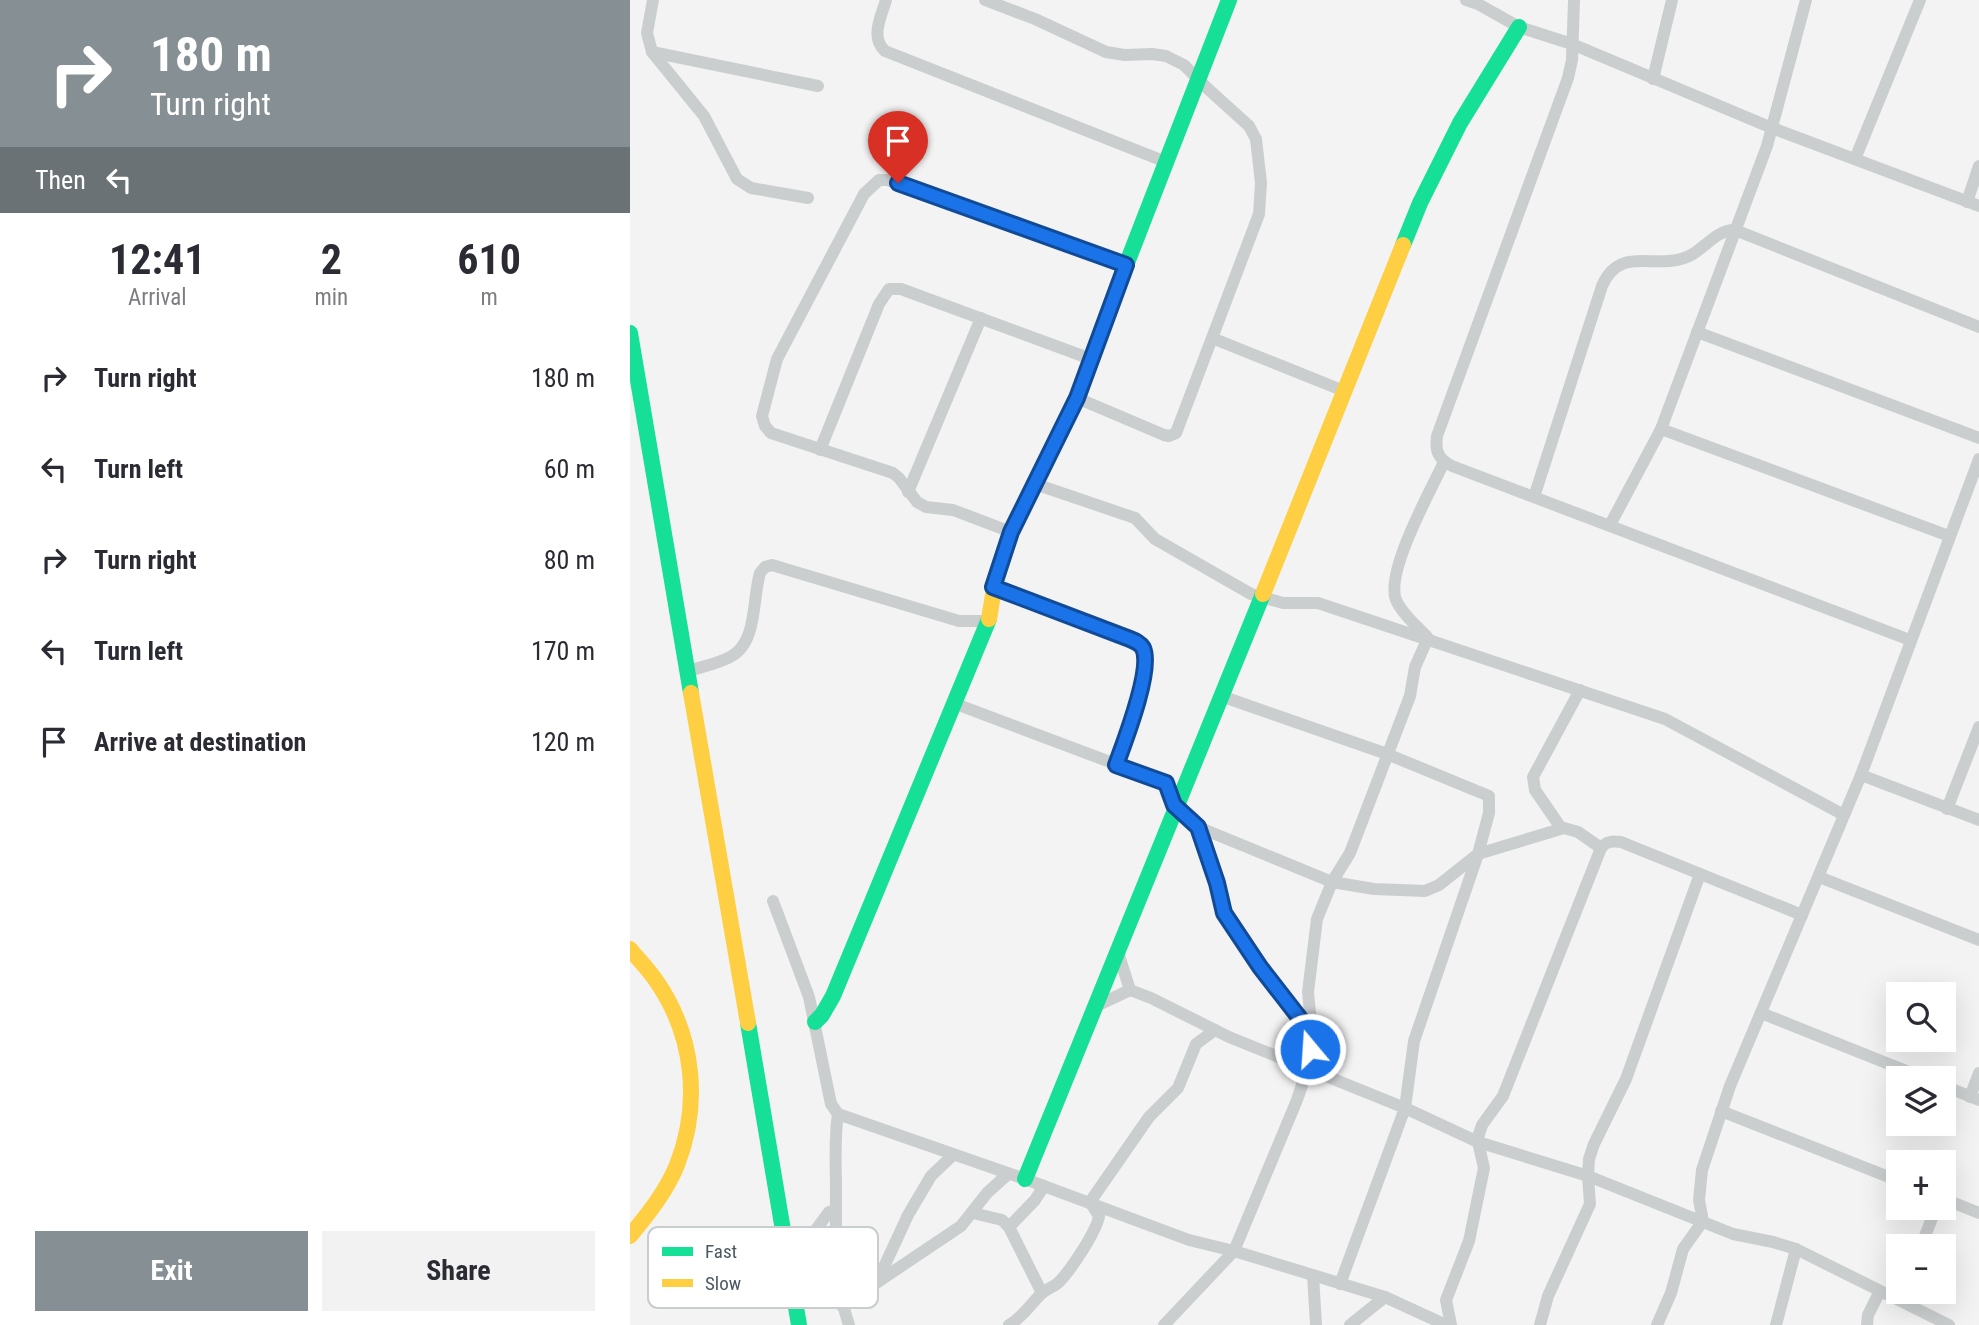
<!DOCTYPE html>
<meta charset="utf-8">
<style>
body{margin:0;font-family:"Roboto Condensed",sans-serif;background:#f2f2f3;color:#2b2b33;height:100vh;display:flex;flex-direction:column;font-size:26px;white-space:nowrap}
*{box-sizing:border-box;margin:0}
p{font-size:23px;color:#7c7c81}
.icon{flex:none;width:38px;height:38px;fill:none;stroke:currentColor;stroke-width:2;stroke-linecap:round;stroke-linejoin:round}
.map{position:relative;flex:1;overflow:hidden}
.drawer{display:flex;flex-direction:column;background:#fff;width:630px}
.drawer>*{flex:none}
.guide{background:#868f94;color:#fff;overflow:hidden}
.controls{position:absolute;left:1256px;top:982px;display:grid;gap:14px}
.controls a{display:grid;place-items:center;width:70px;height:70px;border-radius:0px;background:#fff;box-shadow:0 7px 28px #0002;font-size:35px}
.pin{position:absolute;display:grid;place-items:center;width:60px;height:60px;color:#fff;margin:-72px -30px;border-radius:50% 50% 50% 0;rotate:-45deg;box-shadow:0 0 7px #0007}
.pin .icon{rotate:45deg}
.me{position:absolute;width:77px;margin:-38px;rotate:342deg;stroke-linejoin:round;filter:drop-shadow(0 0 5px #0008)}
.turn{display:flex;align-items:center;gap:24px;height:147px;padding:0 35px;font-size:32px}
.turn .icon{width:91px;height:91px;stroke-width:2.5}
.turn b{display:block;font-size:49px;line-height:60px}
.then{display:flex;align-items:center;height:66px;padding:0 35px;background:#0003;gap:14px;font-size:26px}
.eta{display:flex;justify-content:space-evenly;align-items:center;height:119px;text-align:center}
.eta b{font-size:42px;font-weight:700;line-height:49px}
.primary-button{display:flex;gap:14px;margin-top:auto;padding:14px 35px}
.primary-button a{flex:1;height:80px;border-radius:0px;background:#868f94;color:#fff;font-size:28px;font-weight:700;line-height:80px;text-align:center}
.primary-button a+a{background:#f2f2f3;color:#2b2b33}
ul{padding:0;list-style:none}
li{display:flex;align-items:center;gap:21px;height:91px;padding:0 35px}
li div{flex:1}
li b{display:block;font-size:26px}
li em{font-style:normal}
main{display:flex;flex:1;min-height:0}
.map>svg:first-child{display:block}
.lines{fill:none;stroke-linecap:round;stroke-linejoin:round}
.street{stroke:#cbcecf;stroke-width:12}
.fast{stroke:#16e098;stroke-width:16}
.slow{stroke:#ffcf43;stroke-width:16}
.route-casing{stroke:#114b97;stroke-width:18}
.route{stroke:#1a73e8;stroke-width:12}
.key{fill:#fff;stroke:#c9cdd0;stroke-width:2}
.key-label{font-size:19px;fill:#4a5961}
</style>
<main>
<section class="drawer">
<div class="guide">
<div class="turn"><svg class="icon" aria-label="right" viewBox="0 0 24 24"><path d="M7 20v-9h11M14 6l5 5-5 5"/></svg><div><b>180 m</b>Turn right</div></div>
<div class="then">Then<svg class="icon" aria-label="left" viewBox="0 0 24 24"><path d="M17 20v-9H6M10 6l-5 5 5 5"/></svg></div>
</div>
<div class="eta">
<div><b>12:41</b><p>Arrival</p></div>
<div><b>2</b><p>min</p></div>
<div><b>610</b><p>m</p></div>
</div>
<ul>
<li><svg class="icon" aria-label="right" viewBox="0 0 24 24"><path d="M7 20v-9h11M14 6l5 5-5 5"/></svg><div><b>Turn right</b></div><em>180 m</em></li>
<li><svg class="icon" aria-label="left" viewBox="0 0 24 24"><path d="M17 20v-9H6M10 6l-5 5 5 5"/></svg><div><b>Turn left</b></div><em>60 m</em></li>
<li><svg class="icon" aria-label="right" viewBox="0 0 24 24"><path d="M7 20v-9h11M14 6l5 5-5 5"/></svg><div><b>Turn right</b></div><em>80 m</em></li>
<li><svg class="icon" aria-label="left" viewBox="0 0 24 24"><path d="M17 20v-9H6M10 6l-5 5 5 5"/></svg><div><b>Turn left</b></div><em>170 m</em></li>
<li><svg class="icon" aria-label="arrive" viewBox="0 0 24 24"><path d="M6 21V4h12l-3 4 3 4H6"/></svg><div><b>Arrive at destination</b></div><em>120 m</em></li>
</ul>
<div class="primary-button"><a>Exit</a><a>Share</a></div>
</section>
<div class="map">
<svg width="1349" height="1325" viewBox="0 0 1349 1325">
<rect width="100%" height="100%" fill="#f4f3f3"/>
<g class="lines">
<g class="street">
<path d="M 23,0 L 17,33 L 22,52 L 74,116 L 107,179 L 121,188 L 178,198"/>
<path d="M 256,0 C 251,17 240,37 255,51 L 536,162"/>
<path d="M 355,0 L 405,19 L 476,52 L 495,55 L 522,54 L 536,56 L 554,65 L 577,88 L 619,126 L 626,139 L 631,183 L 629,214 L 546,433 L 539,436 L 534,435 L 447,398"/>
<path d="M 836,0 L 848,4 L 889,27 L 942,44 L 1142,128 L 1349,206"/>
<path d="M 944,0 L 942,60 L 938,78 L 807,436 C 805,451 808,459 822,466 L 1280,640"/>
<path d="M 22,52 L 188,86"/>
<path d="M 1023,79 L 1042,0"/>
<path d="M 1225,159 L 1290,0"/>
<path d="M 1337,202 L 1349,166"/>
<path d="M 1067,332 L 1349,438"/>
<path d="M 582,338 L 714,391"/>
<path d="M 1031,429 L 1319,536"/>
<path d="M 190,450 L 249,304 L 259,289 L 271,289 L 461,359"/>
<path d="M 405,484 L 505,518 L 525,539 L 621,594 L 653,603 L 688,603 L 1035,719 L 1214,815"/>
<path d="M 278,492 L 351,318"/>
<path d="M 904,497 L 972,286 C 991,242 1028,274 1063,254 C 1076,246 1089,229 1105,230 L 1349,327"/>
<path d="M 980,525 L 1031,429 L 1137,146 L 1176,0"/>
<path d="M 381,532 L 323,510 L 296,507 L 287,502 L 269,478 L 263,473 L 141,433 L 135,426 L 132,416 L 147,359 L 234,194 L 249,180 L 258,180 L 496,265"/>
<path d="M 363,587 L 500,639 C 505,641 510,643 513,648 C 523,669 494,743 486,765"/>
<path d="M 58,671 C 71,667 87,664 100,657 C 128,643 122,599 130,573 L 135,567 L 142,565 L 329,621 L 359,621"/>
<path d="M 591,696 L 757,754 L 859,796 L 859,813 L 848,854 L 784,1041 L 775,1108 L 710,1284"/>
<path d="M 326,704 L 536,783 L 544,805 L 568,827 L 587,883 L 594,913 L 630,967 L 682,1034"/>
<path d="M 1231,775 L 1349,820"/>
<path d="M 1317,809 L 1349,727"/>
<path d="M 568,827 L 702,882 L 744,889 L 795,891 L 809,885 L 848,854 L 934,828 L 948,832 L 971,848"/>
<path d="M 931,828 L 905,790 L 903,777 L 950,690"/>
<path d="M 1189,877 L 1349,940"/>
<path d="M 143,901 L 179,997 L 201,1104 L 208,1114 C 204,1139 206,1164 206,1190 C 206,1235 204,1282 219,1325"/>
<path d="M 487,949 L 500,990 L 521,998 L 599,1037 L 775,1108 L 848,1142 L 958,1176 L 1103,1234 L 1143,1242 L 1166,1249 L 1319,1325"/>
<path d="M 464,1007 L 500,990"/>
<path d="M 1131,1013 L 1294,1078"/>
<path d="M 1314,1086 L 1349,1100"/>
<path d="M 1340,1097 L 1349,1073"/>
<path d="M 1091,1111 L 1269,1181"/>
<path d="M 208,1114 L 395,1179 L 559,1240 L 604,1251 L 755,1297 L 816,1325"/>
<path d="M 1314,1199 L 1349,1213"/>
<path d="M 343,1213 L 372,1220 L 379,1227 L 412,1293"/>
<path d="M 379,1227 L 405,1200 L 414,1186"/>
<path d="M 1291,1246 L 1306,1208"/>
<path d="M 155,1248 L 176,1243 L 199,1212 L 206,1210"/>
<path d="M 683,1275 L 686,1325"/>
<path d="M 247,1282 L 278,1215 L 301,1176 L 323,1155"/>
<path d="M 212,1306 L 331,1226 L 357,1193 L 378,1174"/>
<path d="M 379,1325 C 393,1317 399,1306 411,1294 C 416,1289 424,1287 429,1282 C 440,1271 467,1231 469,1216 L 460,1202 L 519,1117 L 548,1088 L 566,1044 L 585,1030"/>
<path d="M 534,1325 L 604,1251 L 667,1100 L 677,1070 L 682,1034 L 678,992 L 687,919 L 702,882 L 720,853 L 780,696 L 785,667 L 798,638 C 788,627 772,614 766,600 C 755,572 801,490 814,462"/>
<path d="M 720,1325 L 755,1297"/>
<path d="M 821,1325 L 816,1300 L 839,1241 L 854,1168 L 848,1142 L 849,1134 L 852,1125 L 873,1096 L 971,848 C 977,841 982,841 991,842 L 1172,915"/>
<path d="M 910,1325 L 918,1296 L 960,1204 L 958,1176 L 959,1159 L 964,1144 L 996,1079 L 1070,874"/>
<path d="M 1027,1325 L 1041,1293 L 1053,1249 L 1073,1221 L 1069,1200 L 1072,1170 L 1100,1086 L 1231,775 L 1349,459"/>
<path d="M 1146,1325 L 1166,1249"/>
<path d="M 1237,1325 L 1238,1315 L 1250,1291"/>
</g>
<g class="fast">
<path d="M 773,245 L 790,203 L 830,123 L 889,27"/>
<path d="M 488,286 L 599,0"/>
<path d="M 0,333 L 61,693"/>
<path d="M 185,1022 L 192,1015 L 203,996 L 359,619"/>
<path d="M 118,1023 L 169,1325"/>
<path d="M 395,1179 L 633,594"/>
</g>
<g class="slow">
<path d="M 633,594 L 773,245"/>
<path d="M 359,619 L 366,576 L 381,532 L 447,398 L 488,286"/>
<path d="M 61,693 L 118,1023"/>
<path d="M 0,949 C 9,960 19,970 27,982 C 64,1036 71,1104 47,1165 C 36,1192 18,1214 0,1236"/>
</g>
</g>
<g class="lines">
<defs>
<path id="route" d="M 268,183 L 496,265 L 447,398 L 381,532 L 363,587 L 500,639 C 505,641 510,643 513,648 C 523,669 494,743 486,765 L 536,783 L 544,805 L 568,827 L 587,883 L 594,913 L 630,967 L 682,1034 L 680,1049"/>
</defs>
<use href="#route" class="route-casing"/>
<use href="#route" class="route"/>
</g>
<rect x="18" y="1227" width="230" height="81" rx="10" class="key"/>
<rect x="32" y="1247" width="31" height="9" fill="#16e098"/>
<rect x="32" y="1279" width="31" height="8" fill="#ffcf43"/>
<g class="key-label">
<text x="75" y="1258">Fast</text>
<text x="75" y="1290">Slow</text>
</g>
</svg>
<div class="controls">
<a><svg class="icon" aria-label="search" viewBox="0 0 24 24"><circle cx="10" cy="10" r="6"/><path d="M15 15l6 6"/></svg></a>
<a><svg class="icon" aria-label="layers" viewBox="0 0 24 24"><path d="M12 4l9 5-9 5-9-5zM3 14l9 5 9-5"/></svg></a>
<a>+</a>
<a>−</a>
</div>
<div class="pin" style="left:268px;top:183px;background:#d93025"><svg class="icon" aria-label="arrive" viewBox="0 0 24 24"><path d="M6 21V4h12l-3 4 3 4H6"/></svg></div>
<svg class="me" style="left:680px;top:1049px" viewBox="-20 -20 40 40"><circle r="17" fill="#1a73e8" stroke="#fff" stroke-width="3"/><path d="M0-11L8 9 0 5-8 9z" fill="#fff"/></svg>
</div>
</main>
